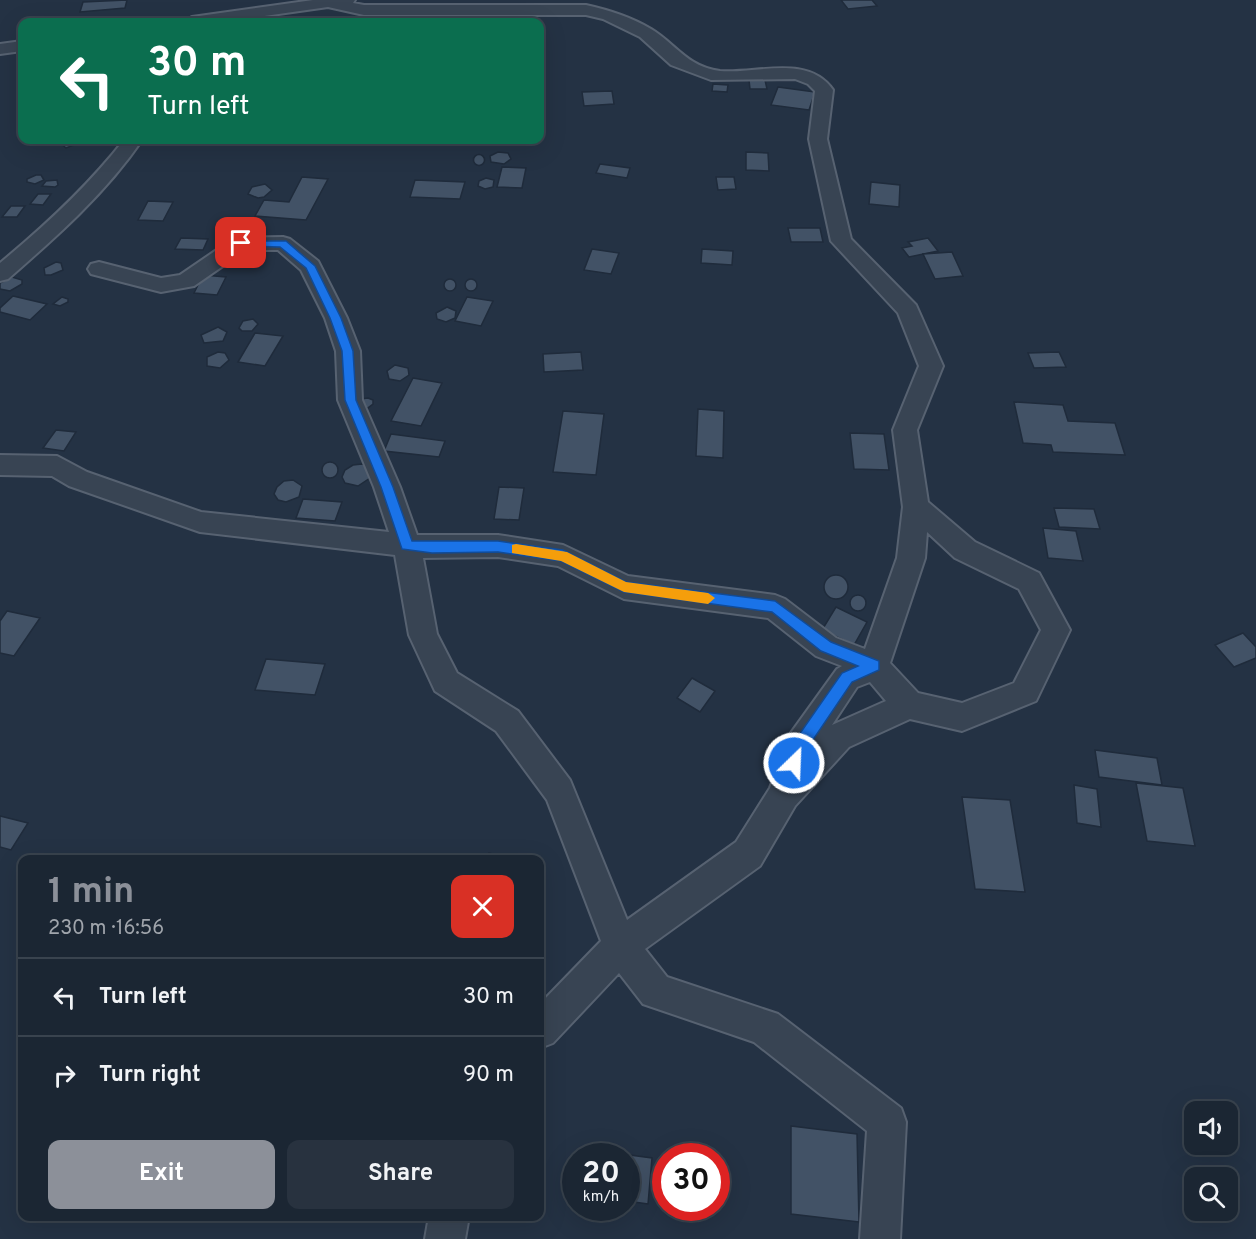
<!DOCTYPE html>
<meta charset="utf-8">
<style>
body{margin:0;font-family:Overpass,sans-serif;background:#28323f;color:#f1f3f6;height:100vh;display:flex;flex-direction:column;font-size:22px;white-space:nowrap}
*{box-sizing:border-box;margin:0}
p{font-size:20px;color:#a0a5ac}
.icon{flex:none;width:33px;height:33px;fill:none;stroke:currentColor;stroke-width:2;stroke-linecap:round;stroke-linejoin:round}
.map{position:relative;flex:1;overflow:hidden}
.drawer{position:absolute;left:18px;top:855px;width:526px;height:366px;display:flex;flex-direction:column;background:#1b2633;border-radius:12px;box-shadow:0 6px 24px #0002,0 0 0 2px #39434e}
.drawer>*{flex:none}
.banner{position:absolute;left:18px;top:18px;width:526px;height:126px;border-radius:12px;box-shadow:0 6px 24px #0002,0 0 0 2px #39434e;background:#0b6e4f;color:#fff;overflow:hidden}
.controls{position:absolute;left:1184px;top:1101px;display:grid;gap:12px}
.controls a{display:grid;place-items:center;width:54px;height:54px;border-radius:12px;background:#1b2633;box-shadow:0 6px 24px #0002,0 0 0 2px #39434e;font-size:30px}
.speed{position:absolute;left:562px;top:1143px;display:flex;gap:12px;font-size:30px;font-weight:700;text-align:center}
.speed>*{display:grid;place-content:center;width:78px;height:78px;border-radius:50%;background:#1b2633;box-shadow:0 6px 24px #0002,0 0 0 2px #39434e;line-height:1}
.speed small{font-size:15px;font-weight:400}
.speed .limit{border:9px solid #d22;background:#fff;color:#111}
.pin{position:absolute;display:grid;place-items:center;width:51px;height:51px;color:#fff;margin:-26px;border-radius:12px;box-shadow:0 3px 9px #0006}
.me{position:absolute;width:66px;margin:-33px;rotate:24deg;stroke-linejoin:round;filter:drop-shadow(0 0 4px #0008)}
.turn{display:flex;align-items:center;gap:21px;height:126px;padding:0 30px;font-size:27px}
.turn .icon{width:78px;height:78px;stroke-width:2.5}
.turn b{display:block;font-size:42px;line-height:51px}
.round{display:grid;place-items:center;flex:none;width:63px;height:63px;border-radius:12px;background:#28323f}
.summary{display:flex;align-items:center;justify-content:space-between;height:102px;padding:0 30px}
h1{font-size:36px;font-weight:700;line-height:45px;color:#8c9099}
.cta{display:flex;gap:12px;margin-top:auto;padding:12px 30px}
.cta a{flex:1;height:69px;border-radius:12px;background:#8c9099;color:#fff;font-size:24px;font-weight:700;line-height:69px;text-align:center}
.cta a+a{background:#28323f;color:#f1f3f6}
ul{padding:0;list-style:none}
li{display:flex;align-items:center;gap:18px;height:78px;padding:0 30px;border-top:2px solid #39434e}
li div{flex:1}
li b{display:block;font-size:22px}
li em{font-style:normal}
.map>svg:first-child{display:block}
.building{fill:#425266;stroke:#1f2b3b;stroke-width:1.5}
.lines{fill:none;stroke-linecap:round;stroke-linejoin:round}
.minor-casing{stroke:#576271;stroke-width:4}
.minor{fill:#384453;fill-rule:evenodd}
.route{fill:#1a73e8;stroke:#114b97;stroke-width:1.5}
.slow{fill:#f59e0b}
</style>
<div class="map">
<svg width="1256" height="1239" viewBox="0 0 1256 1239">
<rect width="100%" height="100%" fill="#243244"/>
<g class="building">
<path d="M 127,0 L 125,8 L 80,12 L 83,2 Z"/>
<path d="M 841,0 L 872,0 L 877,6 L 848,9 Z"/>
<path d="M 749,80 L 765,80 L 767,89 L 750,89 Z"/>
<path d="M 713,84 L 728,85 L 727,92 L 712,91 Z"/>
<path d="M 778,87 L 815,92 L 809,110 L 771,105 Z"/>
<path d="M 612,91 L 614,104 L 584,106 L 582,92 Z"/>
<path d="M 57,140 L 87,140 L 66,148 Z"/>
<path d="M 498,152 L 508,153 L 511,159 L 504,164 L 491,162 L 490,156 Z"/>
<path d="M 746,152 L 768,153 L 769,171 L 746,170 Z"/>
<circle cx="479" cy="160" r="5.5"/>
<path d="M 600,164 L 630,168 L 627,178 L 596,173 Z"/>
<path d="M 502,167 L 526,168 L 522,188 L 497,187 Z"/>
<path d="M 36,175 L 41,175 L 44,180 L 35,184 L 27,182 L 27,179 Z"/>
<path d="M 302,177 L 328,179 L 306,220 L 255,216 L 264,200 L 289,202 Z"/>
<path d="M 716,177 L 734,177 L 736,189 L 718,190 Z"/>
<path d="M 486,178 L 494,180 L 493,187 L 485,189 L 478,186 L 479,181 Z"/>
<path d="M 57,180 L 58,185 L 55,187 L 42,186 L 46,181 Z"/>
<path d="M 415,180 L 465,182 L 460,199 L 410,197 Z"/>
<path d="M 871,182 L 900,185 L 899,207 L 869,204 Z"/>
<path d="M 265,184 L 272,190 L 264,197 L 258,198 L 248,194 L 252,187 Z"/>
<path d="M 38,194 L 51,194 L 43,205 L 30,204 Z"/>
<path d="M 148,201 L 173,202 L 163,221 L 138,220 Z"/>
<path d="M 11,206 L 25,206 L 17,217 L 2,217 Z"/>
<path d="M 788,228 L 820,228 L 823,242 L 791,242 Z"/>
<path d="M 181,238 L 208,239 L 203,250 L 175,249 Z"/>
<path d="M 928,238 L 938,251 L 909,257 L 902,248 L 912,246 L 908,242 Z"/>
<path d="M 592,249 L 619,253 L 611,274 L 584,270 Z"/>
<path d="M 702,249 L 733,251 L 732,265 L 701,263 Z"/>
<path d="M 952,252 L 963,276 L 935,279 L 923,254 Z"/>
<path d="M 56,262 L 61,263 L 63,270 L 51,275 L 45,275 L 44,268 Z"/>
<path d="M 203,275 L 226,277 L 217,295 L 194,293 Z"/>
<path d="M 12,277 L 22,280 L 22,284 L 10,291 L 0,289 L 0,283 Z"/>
<circle cx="471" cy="285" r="6"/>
<circle cx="450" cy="285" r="6"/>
<path d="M 13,296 L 47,304 L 30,320 L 0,312 L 0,308 Z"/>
<path d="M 62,297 L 68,299 L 68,302 L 60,306 L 53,304 Z"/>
<path d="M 467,297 L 493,301 L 481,326 L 455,321 Z"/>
<path d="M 447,307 L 456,311 L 455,318 L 446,322 L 437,319 L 436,313 Z"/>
<path d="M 253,319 L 258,324 L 252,331 L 242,331 L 239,328 L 243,321 Z"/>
<path d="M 218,327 L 227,332 L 223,341 L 204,343 L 201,335 Z"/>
<path d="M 255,333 L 283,336 L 265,366 L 238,362 Z"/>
<path d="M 218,352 L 225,353 L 229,360 L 220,368 L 207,366 L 207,357 Z"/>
<path d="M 581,352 L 583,370 L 544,372 L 543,354 Z"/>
<path d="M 1059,352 L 1066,367 L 1034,368 L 1028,353 Z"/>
<path d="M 395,365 L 408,368 L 409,375 L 400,381 L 389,379 L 387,371 Z"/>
<path d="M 413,378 L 442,383 L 421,426 L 391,421 Z"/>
<path d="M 368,398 L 373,400 L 373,404 L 365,410 L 360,399 Z"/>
<path d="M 1014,402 L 1063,405 L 1068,421 L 1115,423 L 1125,455 L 1053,452 L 1051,445 L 1023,443 Z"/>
<path d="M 698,409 L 724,411 L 723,458 L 696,456 Z"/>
<path d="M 563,411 L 604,414 L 596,475 L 553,472 Z"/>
<path d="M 56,430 L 76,432 L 64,451 L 43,448 Z"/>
<path d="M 850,433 L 884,434 L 889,470 L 854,469 Z"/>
<path d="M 391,434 L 445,441 L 439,457 L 384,451 Z"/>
<circle cx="330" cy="470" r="8"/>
<path d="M 362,464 L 367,465 L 372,474 L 370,478 L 358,486 L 345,483 L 342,477 L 345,470 L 353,465 Z"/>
<path d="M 293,480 L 302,486 L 299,497 L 286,502 L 278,500 L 274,494 L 277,487 L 284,481 Z"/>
<path d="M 499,487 L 524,488 L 519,520 L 494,519 Z"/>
<path d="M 303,499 L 342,502 L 335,521 L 296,518 Z"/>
<path d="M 1054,508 L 1094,509 L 1100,529 L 1059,527 Z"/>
<path d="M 1043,528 L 1076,531 L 1083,561 L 1048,558 Z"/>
<circle cx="836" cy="587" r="12"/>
<circle cx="858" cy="603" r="8"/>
<path d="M 836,607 L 867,622 L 854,645 L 822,630 Z"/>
<path d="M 7,611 L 40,618 L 14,656 L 0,653 L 0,621 Z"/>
<path d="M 1243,633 L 1256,647 L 1256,658 L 1234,667 L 1215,645 Z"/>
<path d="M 266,659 L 325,664 L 315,695 L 255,690 Z"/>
<path d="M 692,678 L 715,691 L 700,712 L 677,698 Z"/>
<path d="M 1095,750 L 1157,758 L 1162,785 L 1099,777 Z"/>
<path d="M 1136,783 L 1183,788 L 1195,846 L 1147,841 Z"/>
<path d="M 1074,785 L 1097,789 L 1101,827 L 1077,823 Z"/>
<path d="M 962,797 L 1010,800 L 1025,892 L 975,889 Z"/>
<path d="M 0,816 L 28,823 L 11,850 L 0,847 Z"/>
<path d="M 489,853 L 515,860 L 487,860 Z"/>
<path d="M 791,1126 L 857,1134 L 859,1222 L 791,1214 Z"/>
<path d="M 600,1151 L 652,1158 L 648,1204 L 627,1201 L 627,1156 L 599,1156 Z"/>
</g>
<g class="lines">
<defs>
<g id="minor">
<path d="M 313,0 L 355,0 L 353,3 L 364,5 L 586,5 C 609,10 631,17 651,29 C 675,43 687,67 720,71 C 757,74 808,54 833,90 L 827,139 L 851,239 L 916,305 L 943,366 L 917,430 L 928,502 L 975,542 L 1039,573 L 1070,630 L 1036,701 L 962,731 L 910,719 L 849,747 L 795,806 L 760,866 L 645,949 L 667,977 L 778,1014 L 901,1108 L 906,1122 L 900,1239 L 860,1239 L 867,1131 L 754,1042 L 643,1004 L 619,973 L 553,1043 L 540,1048 L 540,1004 L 601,941 L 547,800 L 496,731 L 435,691 L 409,635 L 395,555 L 200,532 L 69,486 L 52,476 L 0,475 L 0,455 L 57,456 L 87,472 L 201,512 L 389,532 L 374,487 L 338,400 L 336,351 L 325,318 L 301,270 L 278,250 L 246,250 L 194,286 L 161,292 L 91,274 L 88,269 L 91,264 L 99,262 L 161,278 L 180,275 L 234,238 L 283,237 L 290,239 L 318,261 L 347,318 L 360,351 L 362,400 L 400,487 L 417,535 L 498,535 L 563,545 L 628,576 L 775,595 L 785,599 L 836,638 L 865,649 L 897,558 L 903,507 L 893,430 L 919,366 L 898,313 L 831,241 L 809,139 L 815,91 L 808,84 L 795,79 L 711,80 L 671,65 L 640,37 L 603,19 L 586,15 L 364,15 L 328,7 L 223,22 L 184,22 L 192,17 ZM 927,532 L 955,558 L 1019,589 L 1041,630 L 1014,683 L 962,703 L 918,693 L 890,663 L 925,558 ZM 498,557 L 558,566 L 624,599 L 768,618 L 816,656 L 842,666 L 837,669 L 788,737 L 770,788 L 736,842 L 627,920 L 570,780 L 518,711 L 457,673 L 437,634 L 423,558 ZM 870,682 L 886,701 L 832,725 L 857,687 Z"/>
<path d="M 22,41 L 22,51 L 0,54 L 0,44 Z"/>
<path d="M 124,140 L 142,140 C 105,194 57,236 8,279 L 0,281 L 0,263 C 46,225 87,187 124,140 Z"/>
<path d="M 429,1216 L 469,1216 L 465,1239 L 425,1239 Z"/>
</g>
</defs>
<use href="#minor" class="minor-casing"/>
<use href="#minor" class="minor"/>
</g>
<path class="route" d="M 237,241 L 286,241 L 315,266 L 341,318 L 353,351 L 356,400 L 393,487 L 412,541 L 498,541 L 563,550 L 626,582 L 775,601 L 831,642 L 879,661 L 879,670 L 852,682 L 806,750 L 800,768 L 794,770 L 789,768 L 787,763 L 794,742 L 842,673 L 858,666 L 821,651 L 772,612 L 624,592 L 561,561 L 498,552 L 432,553 L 402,549 L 381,487 L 345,400 L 342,351 L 330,318 L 306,268 L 280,247 L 241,246 L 237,245 Z"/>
<path class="slow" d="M 516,544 L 567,552 L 626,582 L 708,593 L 715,598 L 708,604 L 624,592 L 561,561 L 512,553 L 512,545 Z"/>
</svg>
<div class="controls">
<a><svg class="icon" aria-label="sound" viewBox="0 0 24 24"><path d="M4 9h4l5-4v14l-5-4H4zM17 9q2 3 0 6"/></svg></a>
<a><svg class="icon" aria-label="search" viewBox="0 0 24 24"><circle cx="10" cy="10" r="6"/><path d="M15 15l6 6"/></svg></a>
</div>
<div class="speed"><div>20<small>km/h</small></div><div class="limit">30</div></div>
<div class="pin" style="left:241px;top:243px;background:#d93025"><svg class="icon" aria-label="arrive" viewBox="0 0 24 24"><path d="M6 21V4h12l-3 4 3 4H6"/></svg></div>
<svg class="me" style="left:794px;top:763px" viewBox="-20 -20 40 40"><circle r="17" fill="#1a73e8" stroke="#fff" stroke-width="3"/><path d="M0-11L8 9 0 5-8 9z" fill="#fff"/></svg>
<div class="banner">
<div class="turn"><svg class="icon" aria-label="left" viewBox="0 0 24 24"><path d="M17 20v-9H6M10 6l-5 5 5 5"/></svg><div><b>30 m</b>Turn left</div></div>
</div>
<section class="drawer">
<div class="summary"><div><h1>1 min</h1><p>230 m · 16:56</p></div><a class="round" style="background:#d93025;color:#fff"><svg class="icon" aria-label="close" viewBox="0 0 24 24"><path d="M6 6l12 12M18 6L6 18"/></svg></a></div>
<ul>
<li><svg class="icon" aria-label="left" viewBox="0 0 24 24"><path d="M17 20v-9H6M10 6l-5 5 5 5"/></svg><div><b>Turn left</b></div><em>30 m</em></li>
<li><svg class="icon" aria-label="right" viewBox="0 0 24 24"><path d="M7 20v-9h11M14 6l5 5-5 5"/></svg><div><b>Turn right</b></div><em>90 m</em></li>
</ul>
<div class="cta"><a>Exit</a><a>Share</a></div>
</section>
</div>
